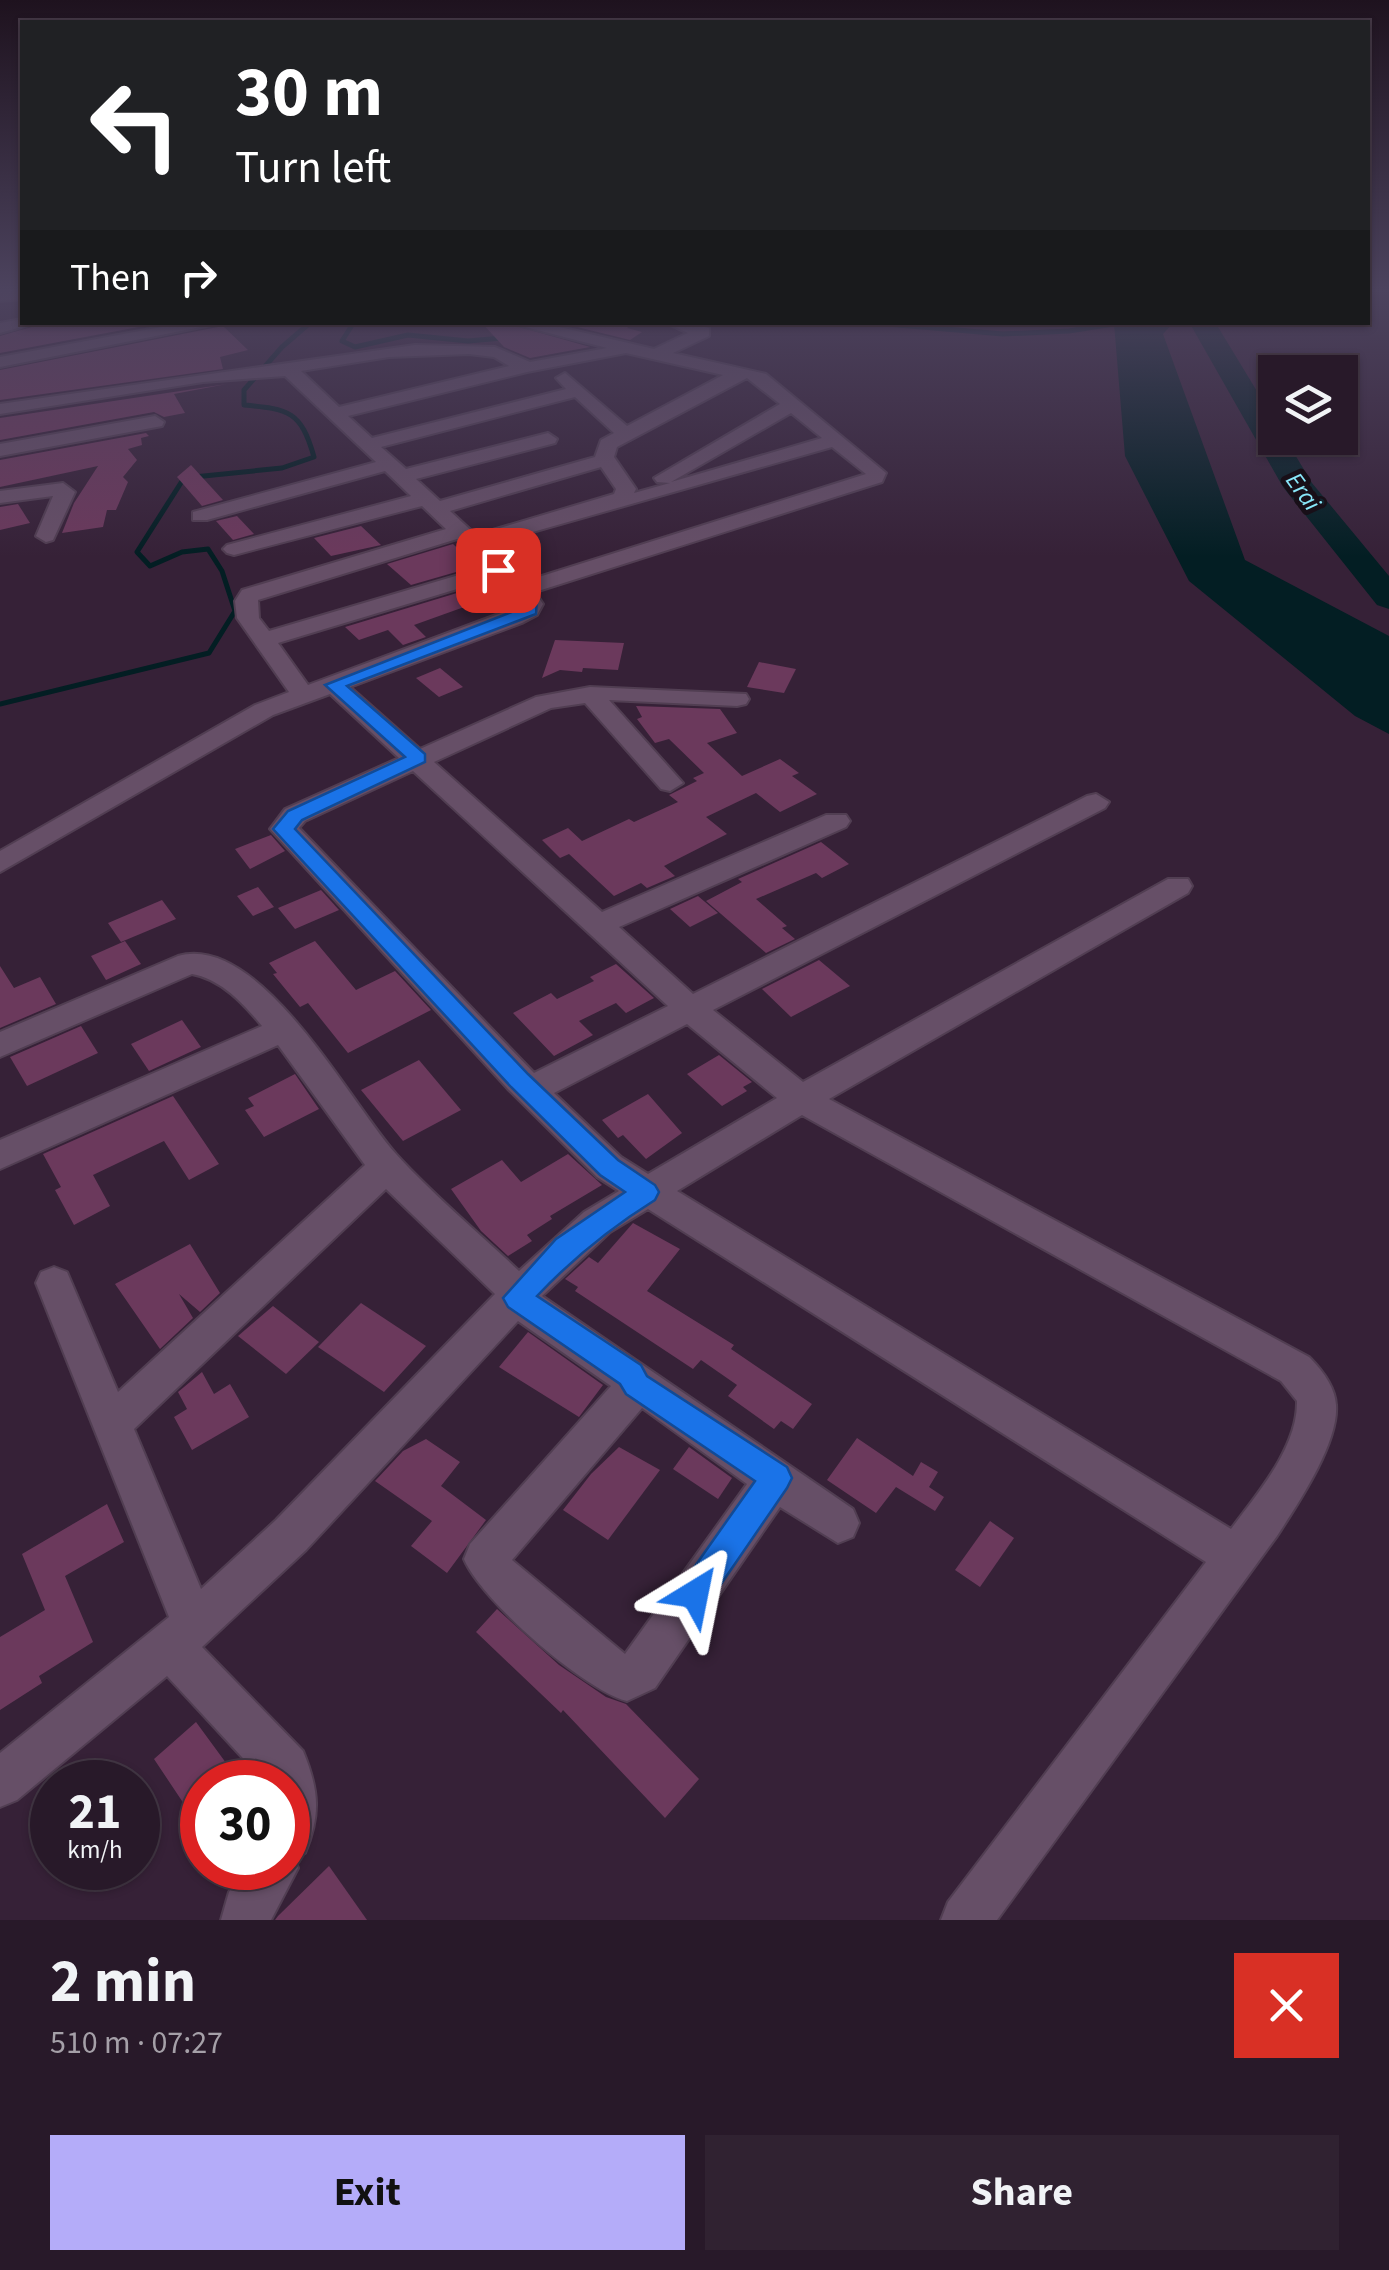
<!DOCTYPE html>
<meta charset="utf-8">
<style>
body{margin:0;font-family:"Source Sans 3",sans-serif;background:#302231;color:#f1f3f6;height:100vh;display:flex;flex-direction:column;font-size:38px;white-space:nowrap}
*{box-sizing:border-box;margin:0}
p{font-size:32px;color:#a5a0a8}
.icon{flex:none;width:55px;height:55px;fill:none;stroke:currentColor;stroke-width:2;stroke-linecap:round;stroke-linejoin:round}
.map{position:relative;height:1920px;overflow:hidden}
.sheet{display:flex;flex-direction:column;background:#281929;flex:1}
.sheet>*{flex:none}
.hud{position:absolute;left:20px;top:20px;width:1350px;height:305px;border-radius:0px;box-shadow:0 2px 8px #0004,0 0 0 2px #443846;background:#202124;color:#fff;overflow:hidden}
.controls{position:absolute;left:1258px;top:355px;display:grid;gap:20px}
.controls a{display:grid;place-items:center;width:100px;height:100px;border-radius:0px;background:#281929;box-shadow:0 2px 8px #0004,0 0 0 2px #443846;font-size:50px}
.speed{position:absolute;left:30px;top:1760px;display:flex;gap:20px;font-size:50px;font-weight:700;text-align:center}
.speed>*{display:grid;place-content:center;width:130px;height:130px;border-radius:50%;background:#281929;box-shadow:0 2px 8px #0004,0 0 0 2px #443846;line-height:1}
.speed small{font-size:25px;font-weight:400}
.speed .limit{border:15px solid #d22;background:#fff;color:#111}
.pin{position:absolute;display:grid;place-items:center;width:85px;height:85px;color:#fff;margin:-42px;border-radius:20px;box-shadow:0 5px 15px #0006}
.me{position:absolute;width:110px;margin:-55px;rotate:35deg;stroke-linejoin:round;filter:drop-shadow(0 0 8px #0008)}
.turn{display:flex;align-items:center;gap:35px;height:210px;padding:0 50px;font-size:45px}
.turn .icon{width:130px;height:130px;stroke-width:2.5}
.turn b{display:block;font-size:70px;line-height:85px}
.then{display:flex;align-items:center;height:95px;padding:0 50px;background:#0003;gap:20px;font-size:38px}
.round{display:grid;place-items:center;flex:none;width:105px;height:105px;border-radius:0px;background:#302231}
.overview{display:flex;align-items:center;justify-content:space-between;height:170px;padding:0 50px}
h1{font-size:60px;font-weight:700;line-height:75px}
.button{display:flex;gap:20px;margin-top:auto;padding:20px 50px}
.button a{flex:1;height:115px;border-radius:0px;background:#b4acf9;color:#111;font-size:40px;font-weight:700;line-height:115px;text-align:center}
.button a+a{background:#302231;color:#f1f3f6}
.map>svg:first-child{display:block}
.water{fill:#031e23}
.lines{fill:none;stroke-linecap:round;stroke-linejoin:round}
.stream{stroke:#031e23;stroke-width:5}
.river{fill:#031e23;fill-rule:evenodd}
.building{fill:#6b395c}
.minor-casing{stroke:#513e52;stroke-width:4}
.minor{fill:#664f67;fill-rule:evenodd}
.route{fill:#1a73e8;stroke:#114b97;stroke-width:2.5}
.labels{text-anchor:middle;stroke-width:10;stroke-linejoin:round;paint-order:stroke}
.far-water-label{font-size:25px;font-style:italic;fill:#89e7f9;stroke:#180f18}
</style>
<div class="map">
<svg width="1389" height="1920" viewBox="0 0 1389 1920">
<rect width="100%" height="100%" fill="#362137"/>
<path class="water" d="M 1114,323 L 1173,323 L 1163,334 L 1245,560 L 1389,636 L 1389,734 L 1355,716 L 1189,581 L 1125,456 Z"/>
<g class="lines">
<g class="stream">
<path d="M 354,322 L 342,341 L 355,347 L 408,335 L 468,341 L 502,338"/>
<path d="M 864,322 L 1003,334 L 1069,331 L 1126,322"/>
<path d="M 0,704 L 209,653 L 235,611 L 222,571 L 208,549 L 182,552 L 150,566 L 137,552 L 184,478 L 282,468 L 314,457 C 301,411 289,409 244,405 L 244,390 L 282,347 L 311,322"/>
</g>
<path class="river" d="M 1189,322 L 1215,322 L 1275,421 L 1275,438 L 1285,438 L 1312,483 L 1389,576 L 1389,609 L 1377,605 L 1283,487 Z"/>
</g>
<g class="building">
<path d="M 88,322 L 91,327 L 114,322 L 165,322 L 0,353 L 0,336 L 49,322 Z"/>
<path d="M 481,322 L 502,322 L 590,347 L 530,358 L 504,347 Z"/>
<path d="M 557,322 L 636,322 L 627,328 L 642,332 L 630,340 Z"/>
<path d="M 223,326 L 248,350 L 220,357 L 223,369 L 0,400 L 0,370 Z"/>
<path d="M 227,384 L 174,394 L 185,413 L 164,417 L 154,412 L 0,440 L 0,418 Z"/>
<path d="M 146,433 L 149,436 L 141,438 L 142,445 L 128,449 L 137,460 L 123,477 L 128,482 L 116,510 L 107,510 L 103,527 L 62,533 L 74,503 L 98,466 L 0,487 L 0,460 Z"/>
<path d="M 191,465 L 223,500 L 202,506 L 177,477 Z"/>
<path d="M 18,504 L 30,523 L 0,530 L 0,507 Z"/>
<path d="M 237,516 L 254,534 L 233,540 L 216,521 Z"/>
<path d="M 361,526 L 381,545 L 331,556 L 314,538 Z"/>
<path d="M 453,544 L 477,566 L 411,585 L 387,564 Z"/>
<path d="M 480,586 L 492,597 L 414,625 L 426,637 L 403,645 L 388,630 L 359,640 L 345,627 Z"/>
<path d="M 555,640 L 624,643 L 618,670 L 583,668 L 582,672 L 560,670 L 542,678 Z"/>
<path d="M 759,662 L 796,669 L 784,693 L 747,687 Z"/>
<path d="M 440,668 L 463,687 L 439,697 L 416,678 Z"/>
<path d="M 636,706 L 720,709 L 737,733 L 707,743 L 742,776 L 780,759 L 799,773 L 792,776 L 817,794 L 780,812 L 756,793 L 706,817 L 727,834 L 664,866 L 675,876 L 647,888 L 641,883 L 614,896 L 569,854 L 560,858 L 542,840 L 568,828 L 582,841 L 629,819 L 634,822 L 678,802 L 669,795 L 697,781 L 693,778 L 704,773 L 669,739 L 655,743 L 637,719 L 642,717 Z"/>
<path d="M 271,835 L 285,851 L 250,869 L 235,849 Z"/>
<path d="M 821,842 L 849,864 L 822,878 L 816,873 L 756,899 L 787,926 L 782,928 L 795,939 L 766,953 L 706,901 L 742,882 L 738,879 Z"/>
<path d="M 258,887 L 274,907 L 253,916 L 237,896 Z"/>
<path d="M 321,890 L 339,910 L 295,929 L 278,908 Z"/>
<path d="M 698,896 L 718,913 L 690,927 L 670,909 Z"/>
<path d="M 162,900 L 176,919 L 121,942 L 108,923 Z"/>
<path d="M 125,941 L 141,964 L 106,980 L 91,956 Z"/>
<path d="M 315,941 L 356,990 L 395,971 L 431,1010 L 348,1053 L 308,1003 L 300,1007 L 273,974 L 277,973 L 269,963 Z"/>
<path d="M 819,960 L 850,986 L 791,1017 L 762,989 Z"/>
<path d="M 616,964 L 654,998 L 626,1013 L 616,1003 L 579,1021 L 593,1035 L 554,1056 L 513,1013 L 551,993 L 557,999 L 594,981 L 590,977 Z"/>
<path d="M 0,966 L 14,988 L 40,977 L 56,1004 L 0,1028 Z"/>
<path d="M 182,1020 L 201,1047 L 149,1071 L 131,1044 Z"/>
<path d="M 81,1026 L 98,1053 L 27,1086 L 10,1057 Z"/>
<path d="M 719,1055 L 752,1082 L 743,1087 L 747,1091 L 722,1106 L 687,1074 Z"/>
<path d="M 419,1060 L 461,1110 L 403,1141 L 361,1090 Z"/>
<path d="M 295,1074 L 319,1109 L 264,1137 L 245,1110 L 254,1106 L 248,1098 Z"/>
<path d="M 648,1094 L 682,1133 L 646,1159 L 623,1135 L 618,1138 L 602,1120 Z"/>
<path d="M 173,1096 L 219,1164 L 189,1180 L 164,1141 L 93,1175 L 110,1206 L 74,1225 L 55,1190 L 61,1187 L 43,1154 Z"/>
<path d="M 568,1154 L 602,1185 L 550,1216 L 552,1219 L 527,1235 L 532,1241 L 508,1256 L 481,1231 L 451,1189 L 502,1160 L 521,1182 Z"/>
<path d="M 633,1223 L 680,1249 L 647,1291 L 734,1345 L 731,1349 L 812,1404 L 793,1429 L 781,1421 L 774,1429 L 728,1396 L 737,1385 L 701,1360 L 693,1369 L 575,1291 L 578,1287 L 565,1279 L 589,1257 L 598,1263 Z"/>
<path d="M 190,1244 L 220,1293 L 200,1312 L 179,1294 L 193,1318 L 160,1349 L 115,1284 Z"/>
<path d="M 361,1303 L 426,1346 L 384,1392 L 318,1347 Z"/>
<path d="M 273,1306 L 319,1342 L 286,1374 L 238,1336 Z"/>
<path d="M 528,1332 L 603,1385 L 579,1417 L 499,1367 Z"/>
<path d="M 202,1372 L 214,1394 L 230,1384 L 249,1417 L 192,1450 L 174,1417 L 187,1409 L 178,1392 Z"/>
<path d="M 857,1438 L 913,1476 L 921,1462 L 938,1472 L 929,1487 L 944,1497 L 935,1511 L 896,1487 L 876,1513 L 827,1480 Z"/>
<path d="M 426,1439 L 460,1462 L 441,1486 L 486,1520 L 447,1573 L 411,1546 L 432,1521 L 375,1481 L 403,1451 Z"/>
<path d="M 619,1447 L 660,1470 L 608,1540 L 563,1510 L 591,1474 Z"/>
<path d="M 689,1447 L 732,1478 L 718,1499 L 673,1469 Z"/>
<path d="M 107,1504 L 124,1542 L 65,1576 L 93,1642 L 39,1676 L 42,1683 L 0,1710 L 0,1637 L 45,1610 L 22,1554 Z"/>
<path d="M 990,1521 L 1014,1538 L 980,1587 L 955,1570 Z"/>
<path d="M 497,1609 L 559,1665 L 606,1697 L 626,1704 L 699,1779 L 665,1818 L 563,1710 L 561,1713 L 476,1632 Z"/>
<path d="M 196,1722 L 240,1782 L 202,1782 L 202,1831 L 154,1759 Z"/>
<path d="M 329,1866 L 367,1920 L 275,1920 L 278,1916 Z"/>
</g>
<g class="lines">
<defs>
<g id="minor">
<path d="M 22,289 L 22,299 L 0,301 L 0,291 Z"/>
<path d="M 22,319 L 22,322 L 39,322 L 0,333 L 0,323 Z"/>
<path d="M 188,322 L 226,322 L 0,367 L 0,357 Z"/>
<path d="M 506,322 L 538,322 L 654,349 L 688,333 L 664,322 L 690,322 L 709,328 L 709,336 L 673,353 L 766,374 L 886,473 L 882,482 L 535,592 L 543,604 L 537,615 L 522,623 L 350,687 L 420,749 L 536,697 L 590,687 L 746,694 L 749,699 L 746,704 L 737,706 L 609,700 L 683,783 L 670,791 L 661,789 L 585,703 L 551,708 L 434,762 L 602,912 L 826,815 L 846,815 L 850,821 L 846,827 L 619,927 L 693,994 L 1087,796 L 1096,794 L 1109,802 L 1105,808 L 713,1010 L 803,1082 L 1168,879 L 1188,879 L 1192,886 L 1188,893 L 829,1099 L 1309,1357 C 1321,1369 1335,1386 1336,1405 C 1339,1443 1297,1505 1277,1536 L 997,1920 L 941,1920 L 948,1902 L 1206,1562 L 648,1209 L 610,1232 L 542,1296 L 853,1509 L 859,1523 L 853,1537 L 838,1543 L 780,1507 L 655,1688 L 627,1701 C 584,1690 481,1600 464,1559 L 470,1544 L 611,1386 L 518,1321 L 306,1550 L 202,1647 L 303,1751 C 319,1790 321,1815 305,1853 L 294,1858 L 298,1868 L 271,1920 L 221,1920 L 229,1892 L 245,1868 L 288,1868 L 288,1782 L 265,1782 L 167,1676 L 17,1800 L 0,1807 L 0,1753 L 169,1617 L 36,1283 L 41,1272 L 54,1267 L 67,1272 L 118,1392 L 365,1165 L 278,1045 L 0,1169 L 0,1140 L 262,1026 C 244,1004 221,979 192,974 L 0,1057 L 0,1032 L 178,956 C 260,932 350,1103 396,1154 C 434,1196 478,1232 519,1271 L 584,1212 L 619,1191 L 597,1177 L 508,1089 L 270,829 L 285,809 L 399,758 L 330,694 L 273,715 L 0,872 L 0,851 L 255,705 L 289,692 L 237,618 L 235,601 L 242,590 L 446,529 L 422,506 L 234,555 L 227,553 L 223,549 L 227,545 L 411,496 L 385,471 L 207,520 L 193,520 L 193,512 L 376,462 L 285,376 L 203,382 L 0,414 L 0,404 L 415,345 L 495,347 L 530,362 L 607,348 ZM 626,353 L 723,375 L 627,426 L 565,373 L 556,378 L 566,389 L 372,438 L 348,416 L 527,372 ZM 469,354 L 494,357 L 509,366 L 339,407 L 301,371 L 389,357 ZM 747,378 L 780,404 L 654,478 L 657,482 L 670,483 L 634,493 L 636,489 L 614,457 L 617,447 ZM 575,397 L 614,433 L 601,440 L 595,457 L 440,501 L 416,479 L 555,443 L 557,439 L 548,433 L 406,469 L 381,447 ZM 791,413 L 822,438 L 671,482 ZM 832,447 L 866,474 L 526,581 L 487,545 ZM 601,467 L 616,489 L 614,494 L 476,535 L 450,511 ZM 457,539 L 486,567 L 269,631 L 259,618 L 258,600 ZM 497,577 L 514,593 L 520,606 L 308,685 L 278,643 ZM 413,771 L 668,1006 L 534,1073 L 299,828 L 305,821 ZM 687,1024 L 777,1098 L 648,1174 L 621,1157 L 554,1093 ZM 802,1115 L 1281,1381 L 1297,1401 C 1298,1447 1257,1494 1231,1529 L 677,1191 ZM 386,1189 L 495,1294 L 276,1520 L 201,1589 L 134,1429 ZM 642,1408 L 747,1484 L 625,1654 L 512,1560 Z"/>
<path d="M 155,416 L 164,422 L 162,426 L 0,456 L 0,444 Z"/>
<path d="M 63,483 L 75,492 L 53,540 L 46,542 L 36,536 L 53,496 L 0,503 L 0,491 Z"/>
</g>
</defs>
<use href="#minor" class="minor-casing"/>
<use href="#minor" class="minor"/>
</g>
<linearGradient id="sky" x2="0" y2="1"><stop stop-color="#1e121e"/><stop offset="0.52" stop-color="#4c435e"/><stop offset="1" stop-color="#4c435e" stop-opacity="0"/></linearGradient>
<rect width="1389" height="557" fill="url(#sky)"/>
<path class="route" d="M 492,566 L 504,566 L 537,598 L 536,614 L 347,686 L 425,754 L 425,762 L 302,820 L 295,829 L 528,1074 L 618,1160 L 655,1185 L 659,1192 L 655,1200 C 610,1228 574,1257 537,1296 L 641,1365 L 647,1376 L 787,1467 L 792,1478 L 787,1488 L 706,1606 L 695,1611 L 683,1606 L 678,1594 L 683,1583 L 755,1481 L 626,1394 L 620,1384 L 508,1307 L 503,1298 L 556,1239 L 625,1192 L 600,1175 L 511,1087 L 273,829 L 288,811 L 405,757 L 325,685 L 522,608 L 523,602 L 492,573 Z"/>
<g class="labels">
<g class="far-water-label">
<text transform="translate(1304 491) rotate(54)" y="9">Erai</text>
</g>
</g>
</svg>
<div class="controls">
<a><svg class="icon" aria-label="layers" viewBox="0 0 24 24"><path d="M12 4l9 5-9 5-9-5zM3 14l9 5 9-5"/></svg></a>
</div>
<div class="speed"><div>21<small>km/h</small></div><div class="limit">30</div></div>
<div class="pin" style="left:498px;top:570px;background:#d93025"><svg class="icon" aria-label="arrive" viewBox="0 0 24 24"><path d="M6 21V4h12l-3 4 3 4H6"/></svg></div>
<svg class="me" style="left:695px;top:1594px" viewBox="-20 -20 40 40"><path d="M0-17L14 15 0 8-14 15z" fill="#1a73e8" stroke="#fff" stroke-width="4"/></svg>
<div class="hud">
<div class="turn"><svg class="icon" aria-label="left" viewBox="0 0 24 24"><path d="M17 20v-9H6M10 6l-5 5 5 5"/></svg><div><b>30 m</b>Turn left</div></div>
<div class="then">Then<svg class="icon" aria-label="right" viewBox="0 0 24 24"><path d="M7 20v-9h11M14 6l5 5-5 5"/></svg></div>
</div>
</div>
<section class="sheet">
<div class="overview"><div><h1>2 min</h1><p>510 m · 07:27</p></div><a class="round" style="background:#d93025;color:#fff"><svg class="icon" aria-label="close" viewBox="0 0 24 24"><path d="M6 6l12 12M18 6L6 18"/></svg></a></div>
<div class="button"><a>Exit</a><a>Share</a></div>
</section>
